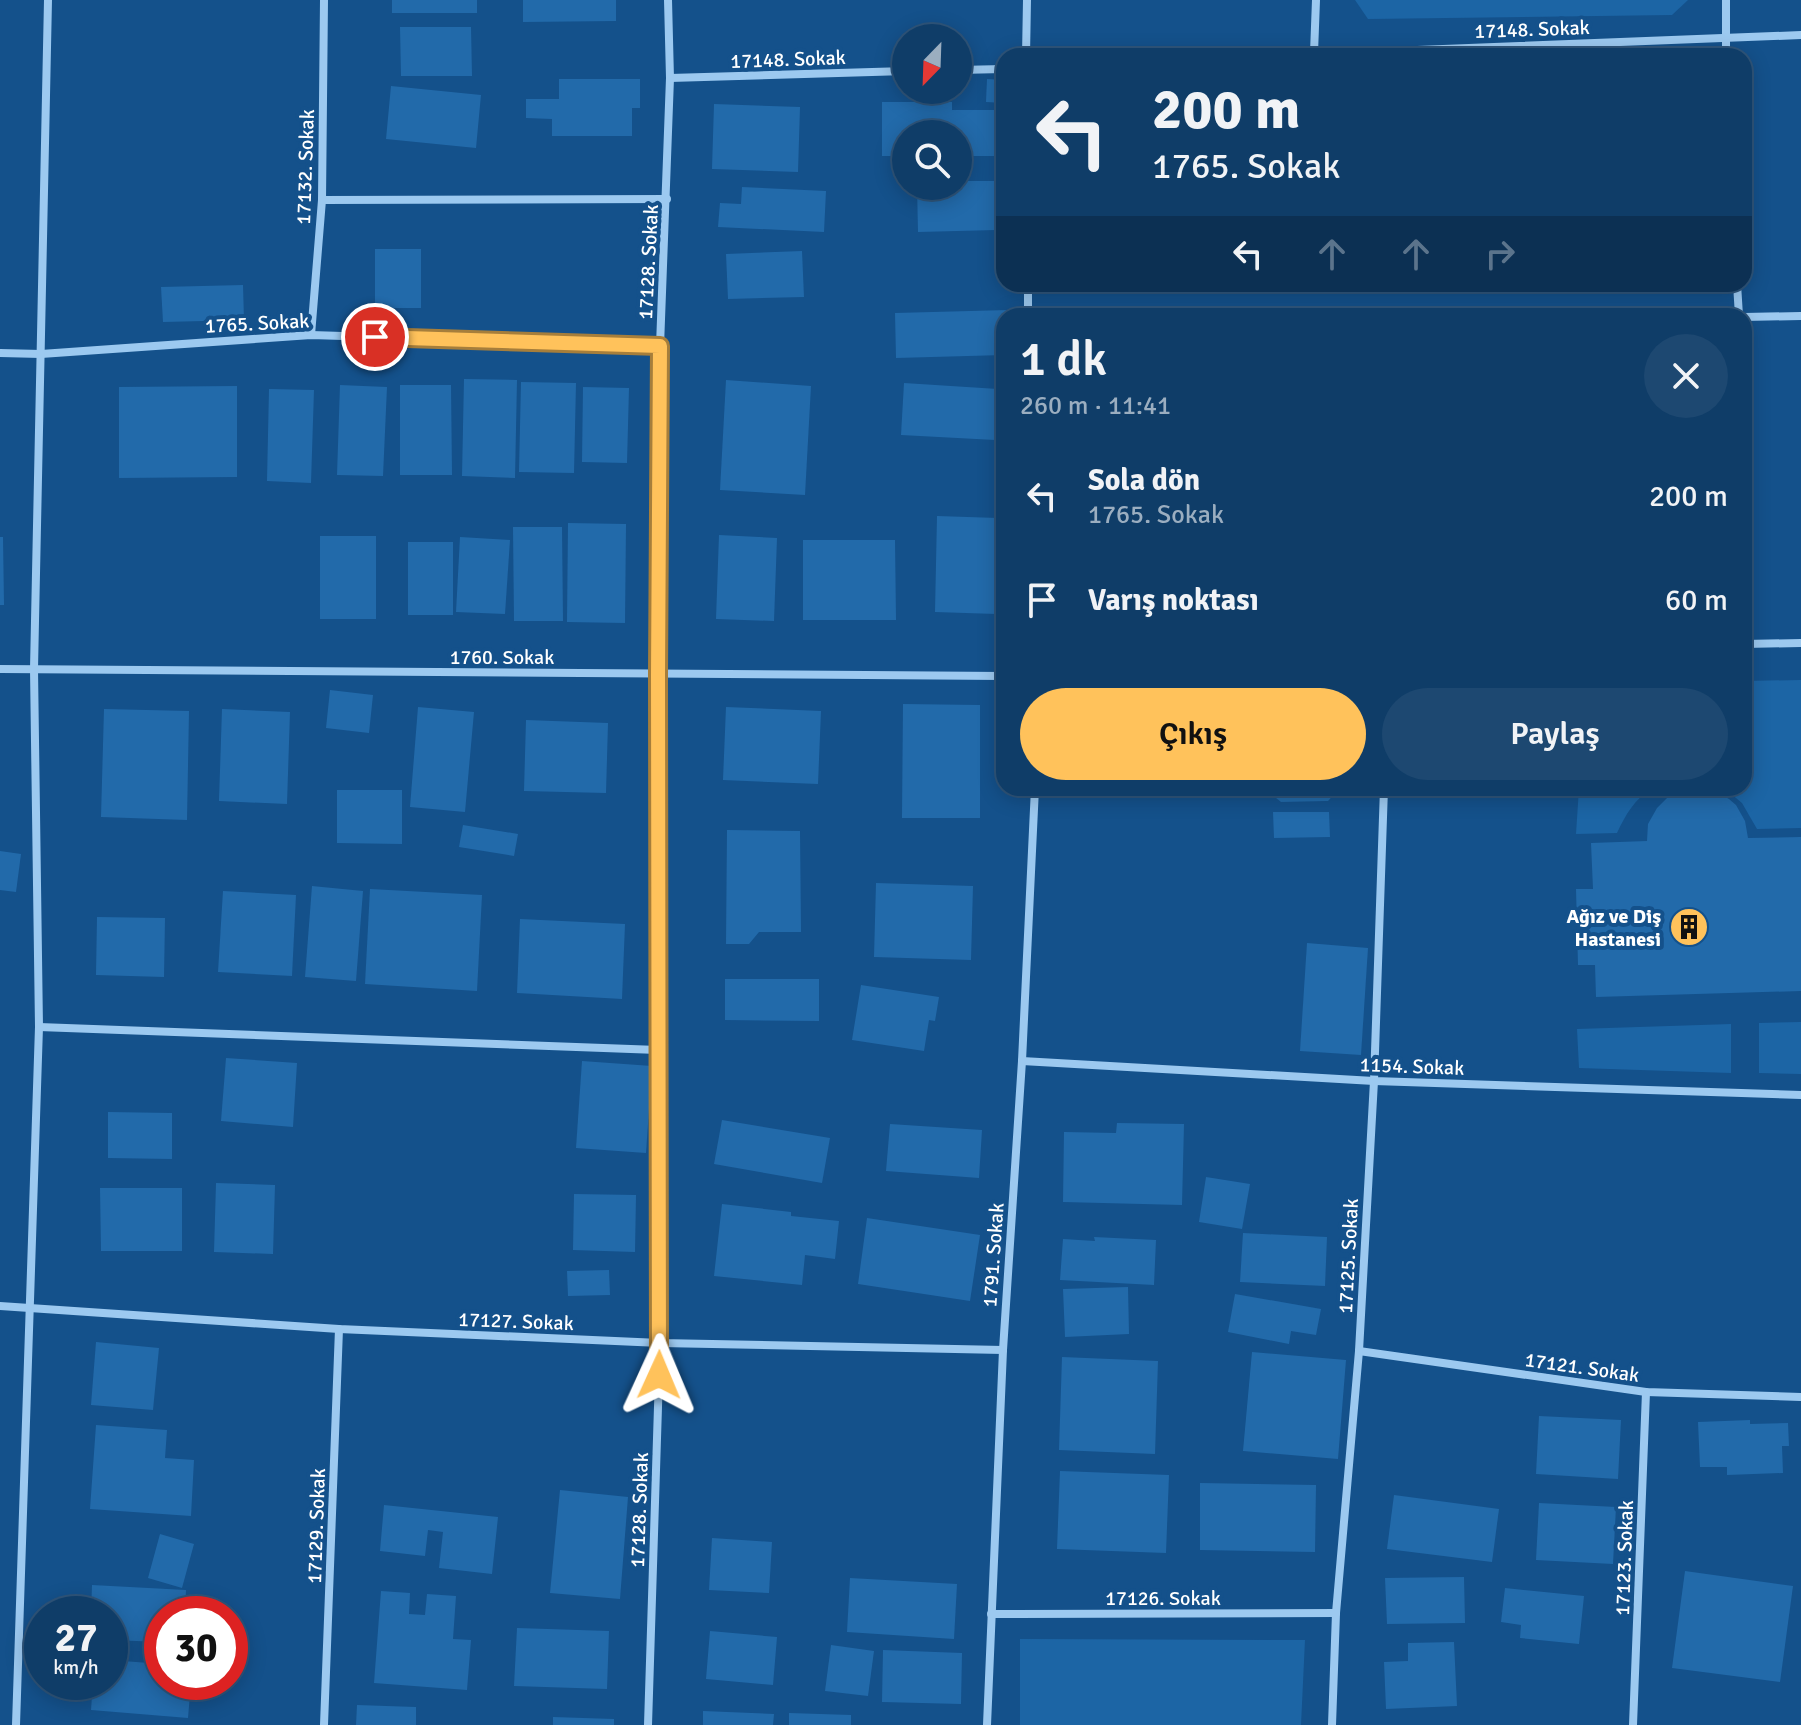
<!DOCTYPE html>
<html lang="tr">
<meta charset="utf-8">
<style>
body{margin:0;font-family:Signika,sans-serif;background:#1d4871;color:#f1f3f6;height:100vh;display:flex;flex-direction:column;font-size:30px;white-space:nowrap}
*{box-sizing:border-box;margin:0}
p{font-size:26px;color:#9baec0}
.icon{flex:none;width:44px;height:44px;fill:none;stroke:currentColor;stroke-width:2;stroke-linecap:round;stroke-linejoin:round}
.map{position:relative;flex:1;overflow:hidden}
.sheet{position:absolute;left:996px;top:308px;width:756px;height:488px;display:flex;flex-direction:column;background:#0f3d68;border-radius:24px;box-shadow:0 4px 20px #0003,0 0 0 2px #2f567c}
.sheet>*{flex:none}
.hud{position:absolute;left:996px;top:48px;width:756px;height:244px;border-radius:24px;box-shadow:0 4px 20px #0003,0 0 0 2px #2f567c;background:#0f3d68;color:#f1f3f6;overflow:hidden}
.needle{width:52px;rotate:203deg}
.fabs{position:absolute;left:892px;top:24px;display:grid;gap:16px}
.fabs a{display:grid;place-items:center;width:80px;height:80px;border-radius:50%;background:#0f3d68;box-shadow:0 4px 20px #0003,0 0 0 2px #2f567c;font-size:40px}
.speed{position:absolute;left:24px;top:1596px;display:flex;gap:16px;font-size:40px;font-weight:700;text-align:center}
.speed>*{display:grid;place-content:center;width:104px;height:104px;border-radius:50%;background:#0f3d68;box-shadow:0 4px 20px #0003,0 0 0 2px #2f567c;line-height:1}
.speed small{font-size:20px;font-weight:400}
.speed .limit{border:12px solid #d22;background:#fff;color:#111}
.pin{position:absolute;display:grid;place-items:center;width:68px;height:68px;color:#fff;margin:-34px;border:4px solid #fff;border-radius:50%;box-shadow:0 2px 8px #0007}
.me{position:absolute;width:88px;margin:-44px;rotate:1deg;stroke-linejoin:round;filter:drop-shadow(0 0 6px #0008)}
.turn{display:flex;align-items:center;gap:28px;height:168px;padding:0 24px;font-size:36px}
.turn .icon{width:104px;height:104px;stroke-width:2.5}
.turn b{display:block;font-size:56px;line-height:68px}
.lanes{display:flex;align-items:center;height:76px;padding:0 24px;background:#0003;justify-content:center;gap:40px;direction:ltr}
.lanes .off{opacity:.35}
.round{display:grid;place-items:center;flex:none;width:84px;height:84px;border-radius:42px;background:#1d4871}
.head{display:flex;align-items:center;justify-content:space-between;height:136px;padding:0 24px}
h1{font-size:48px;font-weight:600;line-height:60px}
.primary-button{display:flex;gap:16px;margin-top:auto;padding:16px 24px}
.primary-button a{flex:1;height:92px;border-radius:48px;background:#ffc25b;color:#111;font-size:32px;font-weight:600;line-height:92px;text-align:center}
.primary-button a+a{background:#1d4871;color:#f1f3f6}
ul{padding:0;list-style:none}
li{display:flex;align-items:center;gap:24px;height:104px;padding:0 24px}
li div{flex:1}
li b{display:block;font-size:30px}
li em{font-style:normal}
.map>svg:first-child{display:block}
.green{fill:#1c65a5}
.building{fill:#226aaa}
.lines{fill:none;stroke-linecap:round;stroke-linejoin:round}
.minor{stroke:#9cc9f0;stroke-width:8}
.route-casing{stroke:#a67e3b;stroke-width:20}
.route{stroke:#ffc25b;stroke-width:14}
.labels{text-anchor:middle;stroke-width:8;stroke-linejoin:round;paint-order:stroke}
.street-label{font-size:20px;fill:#fff;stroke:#14518b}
.poi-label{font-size:20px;font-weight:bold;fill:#fff;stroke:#14518b;text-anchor:end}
</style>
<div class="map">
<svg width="1801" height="1725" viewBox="0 0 1801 1725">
<rect width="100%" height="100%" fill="#14518b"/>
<g class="green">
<path d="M 1355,0 L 1688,0 L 1672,15 L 1368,19 Z"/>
<path d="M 1801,680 L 1801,828 L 1757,829 L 1742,803 L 1724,788 L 1744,788 L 1744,681 Z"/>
<path d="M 1579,788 L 1652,788 C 1634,800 1626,814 1617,833 L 1576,834 Z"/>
<path d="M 1801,1022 L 1801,1074 L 1759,1073 L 1759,1023 Z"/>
<path d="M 1731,1024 L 1731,1073 L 1579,1068 L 1577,1029 Z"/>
<path d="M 1020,1639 L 1305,1640 L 1301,1725 L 1020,1725 Z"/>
</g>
<g class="building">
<rect x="392" y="0" width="85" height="13"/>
<path d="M 523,0 L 616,0 L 616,21 L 523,22 Z"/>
<path d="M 400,27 L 471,27 L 472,76 L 401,76 Z"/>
<path d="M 559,79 L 640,79 L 640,108 L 632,108 L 632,136 L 552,136 L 552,119 L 526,118 L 526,99 L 559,99 Z"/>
<path d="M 987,79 L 1004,80 L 1004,103 L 986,102 Z"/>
<path d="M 391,86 L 481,95 L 476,148 L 386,139 Z"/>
<path d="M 882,102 L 952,102 L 952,110 L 1001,110 L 1001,156 L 958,156 L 958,134 L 906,134 L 906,156 L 882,156 Z"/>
<path d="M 714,104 L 800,107 L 798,172 L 712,169 Z"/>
<path d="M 958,181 L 995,181 L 996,230 L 918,232 L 917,186 L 958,186 Z"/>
<path d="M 742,187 L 826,191 L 824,232 L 718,227 L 720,203 L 741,204 Z"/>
<rect x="375" y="249" width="46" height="59"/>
<path d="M 802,251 L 804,297 L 728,299 L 726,254 Z"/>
<path d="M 1259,284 L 1329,284 L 1329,288 L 1259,289 Z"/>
<path d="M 243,285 L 244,320 L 163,322 L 161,287 Z"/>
<path d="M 1008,310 L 1009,316 L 1004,316 L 1004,355 L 896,358 L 895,313 Z"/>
<path d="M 464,379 L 517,380 L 515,478 L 462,476 Z"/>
<path d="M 726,380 L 811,386 L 805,495 L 720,490 Z"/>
<path d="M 521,382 L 576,383 L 574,473 L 519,472 Z"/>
<path d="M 904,383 L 998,389 L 995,440 L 901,435 Z"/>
<path d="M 340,385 L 387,387 L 383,476 L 337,475 Z"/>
<path d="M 400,385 L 451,385 L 452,475 L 400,475 Z"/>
<path d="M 237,386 L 237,477 L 119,478 L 119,387 Z"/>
<path d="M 583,387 L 629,388 L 627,463 L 582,462 Z"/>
<path d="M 269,389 L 314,390 L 311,483 L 267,481 Z"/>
<path d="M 937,516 L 998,518 L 996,614 L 935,612 Z"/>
<path d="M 568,523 L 626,524 L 625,623 L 567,622 Z"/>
<path d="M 513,527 L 562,527 L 563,621 L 514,621 Z"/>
<path d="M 719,535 L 777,538 L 774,621 L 716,619 Z"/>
<rect x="320" y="536" width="56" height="83"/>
<path d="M 0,537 L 3,537 L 4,605 L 0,605 Z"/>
<path d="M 460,537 L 510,540 L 505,614 L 456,612 Z"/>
<path d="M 803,540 L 895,540 L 896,620 L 803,620 Z"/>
<rect x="408" y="542" width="45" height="73"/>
<path d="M 330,690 L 373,695 L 369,733 L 326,728 Z"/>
<path d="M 903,704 L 980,705 L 980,818 L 902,818 Z"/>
<path d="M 418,707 L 474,712 L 465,812 L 410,807 Z"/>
<path d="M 726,707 L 821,711 L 818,784 L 723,780 Z"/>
<path d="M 104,709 L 189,711 L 187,820 L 101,817 Z"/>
<path d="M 222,709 L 290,712 L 287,804 L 219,801 Z"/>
<path d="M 526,720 L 608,723 L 606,793 L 524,791 Z"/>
<path d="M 1264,788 L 1340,788 L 1328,801 L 1281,802 Z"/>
<path d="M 1691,788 L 1713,790 L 1729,799 L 1736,805 L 1745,821 L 1748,838 L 1801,837 L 1801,991 L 1596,997 L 1595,965 L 1578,965 L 1576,889 L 1593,889 L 1591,843 L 1647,841 L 1648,824 L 1657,808 L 1670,795 L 1678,791 Z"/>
<path d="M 337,790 L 402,790 L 402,844 L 337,843 Z"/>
<path d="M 1273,812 L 1329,812 L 1330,837 L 1274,838 Z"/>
<path d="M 463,825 L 518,834 L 514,856 L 459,847 Z"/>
<path d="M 727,830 L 800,831 L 801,932 L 759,932 L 749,944 L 726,944 Z"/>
<path d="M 0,851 L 21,854 L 16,892 L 0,890 Z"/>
<path d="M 876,883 L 973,886 L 971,960 L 874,957 Z"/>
<path d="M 312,886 L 363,891 L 356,981 L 305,977 Z"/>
<path d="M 370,889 L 482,895 L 477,991 L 365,984 Z"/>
<path d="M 223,891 L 296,895 L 292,976 L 218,972 Z"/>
<path d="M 97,917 L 165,918 L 164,977 L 96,975 Z"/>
<path d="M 520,919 L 625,924 L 622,999 L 517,993 Z"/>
<path d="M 1307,943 L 1368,948 L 1361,1055 L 1300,1051 Z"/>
<path d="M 725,979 L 819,979 L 819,1021 L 725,1020 Z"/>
<path d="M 861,985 L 939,997 L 935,1021 L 929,1020 L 924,1051 L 852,1040 Z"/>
<path d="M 226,1058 L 297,1063 L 293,1127 L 221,1121 Z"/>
<path d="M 582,1061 L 652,1066 L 646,1153 L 576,1148 Z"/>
<path d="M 108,1112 L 172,1113 L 172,1159 L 108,1158 Z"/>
<path d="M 722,1120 L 830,1138 L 822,1183 L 714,1164 Z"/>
<path d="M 1117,1123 L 1184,1124 L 1182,1205 L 1063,1202 L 1064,1132 L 1116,1133 Z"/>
<path d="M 890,1124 L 982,1130 L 979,1178 L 886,1171 Z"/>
<path d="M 1206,1177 L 1250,1184 L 1242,1229 L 1199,1222 Z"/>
<path d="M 216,1183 L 275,1185 L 273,1254 L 214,1252 Z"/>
<path d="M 100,1188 L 182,1188 L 182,1251 L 101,1251 Z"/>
<path d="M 574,1194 L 636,1195 L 635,1252 L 573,1250 Z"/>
<path d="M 722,1204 L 791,1212 L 791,1216 L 839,1221 L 835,1259 L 805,1255 L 802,1285 L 714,1276 Z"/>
<path d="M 867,1218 L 980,1235 L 970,1301 L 858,1284 Z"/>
<path d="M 1243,1233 L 1327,1237 L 1325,1286 L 1240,1282 Z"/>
<path d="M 1094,1237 L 1156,1240 L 1154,1285 L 1060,1280 L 1063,1239 L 1095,1241 Z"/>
<path d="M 609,1270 L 610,1295 L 568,1296 L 567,1271 Z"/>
<path d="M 1128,1287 L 1129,1334 L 1065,1337 L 1063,1289 Z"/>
<path d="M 1235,1294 L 1321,1309 L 1316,1335 L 1291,1331 L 1289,1344 L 1228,1332 Z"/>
<path d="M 96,1342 L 159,1348 L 153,1410 L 91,1405 Z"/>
<path d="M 1252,1352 L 1346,1360 L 1338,1459 L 1243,1451 Z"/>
<path d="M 1062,1357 L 1158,1361 L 1155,1454 L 1059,1450 Z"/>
<path d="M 1539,1416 L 1621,1420 L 1618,1479 L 1536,1474 Z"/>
<path d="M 1750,1420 L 1750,1424 L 1788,1423 L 1789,1446 L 1782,1446 L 1783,1473 L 1727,1475 L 1727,1467 L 1700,1467 L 1698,1422 Z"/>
<path d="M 96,1425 L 167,1430 L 165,1458 L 194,1460 L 191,1516 L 90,1509 Z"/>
<path d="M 1060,1471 L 1169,1475 L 1166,1553 L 1057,1549 Z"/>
<path d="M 1200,1483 L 1316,1485 L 1315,1552 L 1200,1550 Z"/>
<path d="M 560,1490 L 628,1497 L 620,1599 L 550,1593 Z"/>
<path d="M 1394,1495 L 1499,1509 L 1492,1562 L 1387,1549 Z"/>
<path d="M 1539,1503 L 1616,1507 L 1613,1564 L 1536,1560 Z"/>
<path d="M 384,1505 L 498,1517 L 492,1574 L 439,1568 L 443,1532 L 428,1530 L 425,1556 L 380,1551 Z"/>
<path d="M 160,1534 L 194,1544 L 182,1588 L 148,1578 Z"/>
<path d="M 712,1538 L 772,1542 L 769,1593 L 709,1590 Z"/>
<path d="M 1685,1571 L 1793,1586 L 1780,1682 L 1672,1668 Z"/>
<path d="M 1464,1577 L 1465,1623 L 1387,1624 L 1385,1578 Z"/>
<path d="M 850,1578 L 957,1584 L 954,1639 L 847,1632 Z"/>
<path d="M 92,1585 L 186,1590 L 185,1614 L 162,1614 L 162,1642 L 110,1640 L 110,1614 L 91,1614 Z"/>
<path d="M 1505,1588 L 1584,1596 L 1579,1644 L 1520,1638 L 1521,1625 L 1501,1622 Z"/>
<path d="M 381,1591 L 410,1593 L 409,1614 L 425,1615 L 427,1594 L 456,1596 L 453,1639 L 471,1640 L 467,1690 L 374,1683 Z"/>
<path d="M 517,1628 L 609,1631 L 607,1689 L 514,1686 Z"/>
<path d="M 710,1631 L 777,1637 L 773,1685 L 706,1679 Z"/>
<path d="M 1454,1642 L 1457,1706 L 1386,1709 L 1384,1662 L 1408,1661 L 1408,1643 Z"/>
<path d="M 831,1645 L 874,1651 L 868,1696 L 825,1691 Z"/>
<path d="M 883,1650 L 962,1653 L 961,1704 L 882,1702 Z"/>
<path d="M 110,1660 L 162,1664 L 162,1682 L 191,1682 L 188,1718 L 91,1710 L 93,1682 L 110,1682 Z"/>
<path d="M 357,1705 L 416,1707 L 416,1725 L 356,1725 Z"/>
<path d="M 703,1711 L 774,1714 L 773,1725 L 703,1725 Z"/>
<path d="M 789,1713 L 851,1715 L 851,1725 L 789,1725 Z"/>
<path d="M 553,1717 L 614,1719 L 614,1725 L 553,1725 Z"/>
</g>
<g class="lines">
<g class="minor">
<path d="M 1314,53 L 1316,0"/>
<path d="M 1026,56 L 1027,0"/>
<path d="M 1264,56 L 1801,35"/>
<path d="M 1726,56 L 1726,0"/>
<path d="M 958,70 L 1004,69"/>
<path d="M 670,78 L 906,71"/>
<path d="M 322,200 L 667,199"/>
<path d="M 1028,284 L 1028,316"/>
<path d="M 1737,284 L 1739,316"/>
<path d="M 1744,317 L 1801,316"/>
<path d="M 311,335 L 322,200 L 324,0"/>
<path d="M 0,353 L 41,354 L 311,335 L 660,346"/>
<path d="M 1744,518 L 1747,644"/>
<path d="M 1744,644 L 1801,643"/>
<path d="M 0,669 L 1004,676"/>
<path d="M 39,1027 L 658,1050"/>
<path d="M 1022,1061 L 1374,1081 L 1801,1095"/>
<path d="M 0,1306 L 339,1329 L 660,1343 L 1003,1350"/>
<path d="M 1359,1351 L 1646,1392 L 1801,1397"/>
<path d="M 991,1614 L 1336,1613"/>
<path d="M 16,1725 L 39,1027 L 34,669 L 48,0"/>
<path d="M 324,1725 L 339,1329"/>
<path d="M 648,1725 L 660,1343 L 658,675 L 660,346 L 670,78 L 668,0"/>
<path d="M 987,1725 L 1003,1350 L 1022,1061 L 1035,788"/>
<path d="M 1332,1725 L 1336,1613 L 1359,1351 L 1374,1081 L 1384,788"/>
<path d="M 1633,1725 L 1646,1392"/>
</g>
</g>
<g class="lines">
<defs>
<path id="route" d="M 375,337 L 660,346 L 658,675 L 659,1375"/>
</defs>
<use href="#route" class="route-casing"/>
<use href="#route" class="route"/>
</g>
<defs>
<symbol id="building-disc" viewBox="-11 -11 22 22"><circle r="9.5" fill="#ffc25b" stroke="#14518b"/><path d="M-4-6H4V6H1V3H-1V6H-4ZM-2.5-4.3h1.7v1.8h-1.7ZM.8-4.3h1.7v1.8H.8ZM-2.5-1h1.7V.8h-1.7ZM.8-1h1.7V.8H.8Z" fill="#111"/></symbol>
</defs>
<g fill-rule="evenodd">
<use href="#building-disc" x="1667" y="905" width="44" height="44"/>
</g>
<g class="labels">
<g class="street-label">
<text transform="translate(1532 29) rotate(-2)" y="7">17148. Sokak</text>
<text transform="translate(788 59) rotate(-2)" y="7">17148. Sokak</text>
<text transform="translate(305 167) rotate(-88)" y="7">17132. Sokak</text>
<text transform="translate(648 262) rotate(-87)" y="7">17128. Sokak</text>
<text transform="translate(257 323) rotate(-3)" y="7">1765. Sokak</text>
<text x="502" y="664">1760. Sokak</text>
<text transform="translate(1412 1066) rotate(2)" y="7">1154. Sokak</text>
<text transform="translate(993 1255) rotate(-86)" y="7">1791. Sokak</text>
<text transform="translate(1348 1256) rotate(-87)" y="7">17125. Sokak</text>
<text transform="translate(516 1321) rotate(2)" y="7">17127. Sokak</text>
<text transform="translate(1582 1367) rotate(8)" y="7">17121. Sokak</text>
<text transform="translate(639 1510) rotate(-88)" y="7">17128. Sokak</text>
<text transform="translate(316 1526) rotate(-88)" y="7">17129. Sokak</text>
<text transform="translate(1624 1558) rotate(-88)" y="7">17123. Sokak</text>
<text x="1163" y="1605">17126. Sokak</text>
</g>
<g class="poi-label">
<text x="1661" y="923">Ağız ve Diş<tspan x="1661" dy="23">Hastanesi</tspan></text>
</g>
</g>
</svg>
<div class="fabs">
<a><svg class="needle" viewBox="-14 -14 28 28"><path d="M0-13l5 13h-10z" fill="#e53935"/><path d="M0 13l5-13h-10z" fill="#9baec0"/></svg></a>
<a><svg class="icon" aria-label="search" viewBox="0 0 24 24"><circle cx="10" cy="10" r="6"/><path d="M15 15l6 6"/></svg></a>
</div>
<div class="speed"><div>27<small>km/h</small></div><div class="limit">30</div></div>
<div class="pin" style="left:375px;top:337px;background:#d93025"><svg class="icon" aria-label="arrive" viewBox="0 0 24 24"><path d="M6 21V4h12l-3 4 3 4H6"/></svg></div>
<svg class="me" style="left:659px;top:1375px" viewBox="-20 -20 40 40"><path d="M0-17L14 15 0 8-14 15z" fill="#ffc25b" stroke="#fff" stroke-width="4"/></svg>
<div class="hud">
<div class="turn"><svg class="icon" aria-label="left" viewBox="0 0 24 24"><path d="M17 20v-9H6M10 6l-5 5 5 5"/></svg><div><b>200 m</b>1765. Sokak</div></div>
<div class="lanes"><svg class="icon" aria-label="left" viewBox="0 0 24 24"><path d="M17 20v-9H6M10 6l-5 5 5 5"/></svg><svg class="icon off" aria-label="ahead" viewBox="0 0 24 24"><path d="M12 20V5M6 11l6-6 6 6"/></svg><svg class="icon off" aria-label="ahead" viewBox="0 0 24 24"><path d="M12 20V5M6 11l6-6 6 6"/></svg><svg class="icon off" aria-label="right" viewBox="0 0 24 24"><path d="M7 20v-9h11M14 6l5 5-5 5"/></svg></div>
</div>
<section class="sheet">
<div class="head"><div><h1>1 dk</h1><p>260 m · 11:41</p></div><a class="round"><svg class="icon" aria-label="close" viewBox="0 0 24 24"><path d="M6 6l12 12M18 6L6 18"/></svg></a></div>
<ul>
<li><svg class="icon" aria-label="left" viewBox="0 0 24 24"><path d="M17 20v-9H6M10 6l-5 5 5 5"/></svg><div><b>Sola dön</b><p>1765. Sokak</p></div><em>200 m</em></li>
<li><svg class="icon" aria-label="arrive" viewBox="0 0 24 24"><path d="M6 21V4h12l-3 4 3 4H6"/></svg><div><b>Varış noktası</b></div><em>60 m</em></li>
</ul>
<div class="primary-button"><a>Çıkış</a><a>Paylaş</a></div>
</section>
</div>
